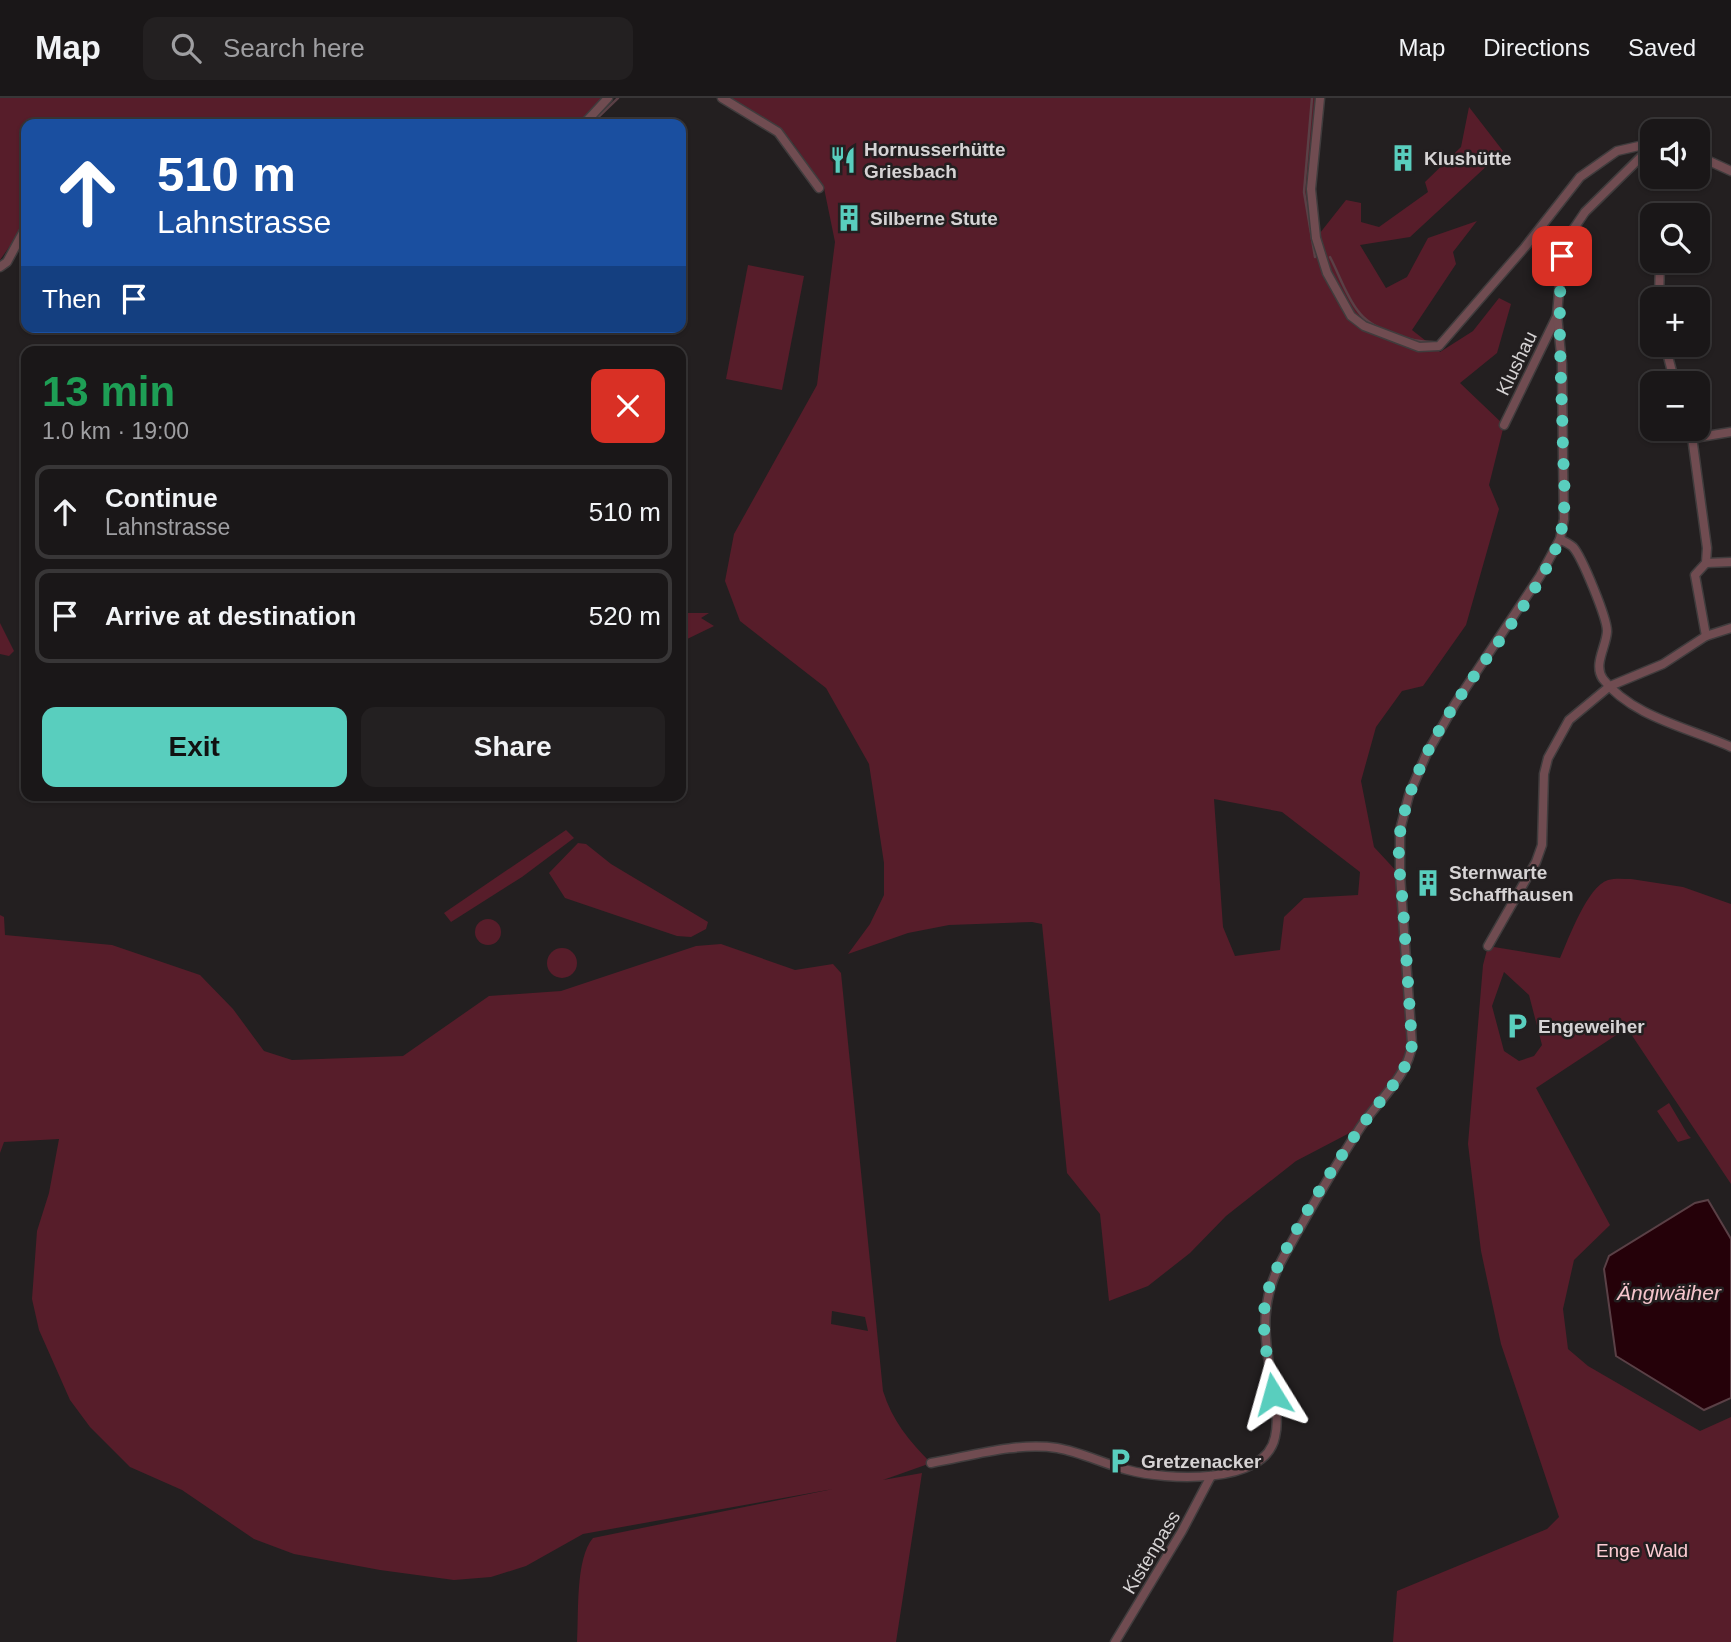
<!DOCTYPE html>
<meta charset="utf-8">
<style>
body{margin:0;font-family:Arial,sans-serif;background:#232021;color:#f1f3f6;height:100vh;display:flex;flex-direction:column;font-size:26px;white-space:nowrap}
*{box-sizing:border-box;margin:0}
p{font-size:23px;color:#9f9fa2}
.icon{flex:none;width:38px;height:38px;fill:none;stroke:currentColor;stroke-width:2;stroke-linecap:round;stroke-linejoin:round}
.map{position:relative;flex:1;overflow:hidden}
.drawer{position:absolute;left:21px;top:248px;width:665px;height:455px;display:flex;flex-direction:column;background:#1a1718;border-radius:14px;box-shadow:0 2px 5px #0004,0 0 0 2px #383637}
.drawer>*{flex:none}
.guide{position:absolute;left:21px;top:21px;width:665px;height:214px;border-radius:14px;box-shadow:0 2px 5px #0004,0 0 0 2px #383637;background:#1a4fa0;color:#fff;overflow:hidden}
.tools{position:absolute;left:1640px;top:21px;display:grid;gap:14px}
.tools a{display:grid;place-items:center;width:70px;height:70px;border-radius:14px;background:#1a1718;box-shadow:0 2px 5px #0004,0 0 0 2px #383637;font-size:35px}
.pin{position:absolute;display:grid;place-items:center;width:60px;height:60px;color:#fff;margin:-30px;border-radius:14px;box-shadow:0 4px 10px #0006}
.me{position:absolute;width:77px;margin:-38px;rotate:352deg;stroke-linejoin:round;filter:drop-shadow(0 0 5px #0008)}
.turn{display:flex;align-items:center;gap:24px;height:147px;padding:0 21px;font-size:32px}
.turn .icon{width:91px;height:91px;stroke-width:2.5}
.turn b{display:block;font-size:49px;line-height:60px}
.then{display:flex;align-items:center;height:66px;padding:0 21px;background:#0003;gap:14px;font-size:26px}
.round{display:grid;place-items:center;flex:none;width:74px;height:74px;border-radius:14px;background:#232021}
.summary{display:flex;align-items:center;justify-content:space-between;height:119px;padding:0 21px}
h1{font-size:42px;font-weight:600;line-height:52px;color:#1e9e55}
.primary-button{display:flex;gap:14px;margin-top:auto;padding:14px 21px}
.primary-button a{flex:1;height:80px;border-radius:14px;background:#59cebe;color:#111;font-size:28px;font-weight:600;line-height:80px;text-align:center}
.primary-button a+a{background:#232021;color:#f1f3f6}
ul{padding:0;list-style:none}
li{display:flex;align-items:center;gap:21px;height:94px;margin:0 14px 10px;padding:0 7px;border:4px solid #383637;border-radius:14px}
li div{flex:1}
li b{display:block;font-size:26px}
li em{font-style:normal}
header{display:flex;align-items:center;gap:42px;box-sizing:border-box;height:98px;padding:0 35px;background:#1a1718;border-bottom:2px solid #383637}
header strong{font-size:33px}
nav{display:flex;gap:38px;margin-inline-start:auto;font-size:24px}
.search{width:490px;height:63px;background:#232021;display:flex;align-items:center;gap:18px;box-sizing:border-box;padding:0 24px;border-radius:14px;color:#9f9fa2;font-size:26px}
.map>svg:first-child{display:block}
.green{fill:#571d2a;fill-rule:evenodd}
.water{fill:#250109;stroke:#5a4046;stroke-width:2}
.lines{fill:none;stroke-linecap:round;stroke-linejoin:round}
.stream{stroke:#5a4046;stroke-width:2.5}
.minor-casing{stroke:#403c3d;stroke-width:11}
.minor{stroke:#704c51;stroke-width:8}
.route{stroke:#59cebe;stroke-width:12;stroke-dasharray:0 21.6}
.labels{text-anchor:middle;stroke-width:5;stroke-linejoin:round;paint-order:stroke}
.poi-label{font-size:19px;font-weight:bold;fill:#d6d3d4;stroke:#231f20;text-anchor:start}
.street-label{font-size:19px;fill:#d6d3d4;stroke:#231f20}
.park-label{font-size:19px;fill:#fdccd3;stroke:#231f20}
.water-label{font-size:21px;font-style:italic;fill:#f6c5cc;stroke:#231f20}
</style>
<header>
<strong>Map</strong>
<div class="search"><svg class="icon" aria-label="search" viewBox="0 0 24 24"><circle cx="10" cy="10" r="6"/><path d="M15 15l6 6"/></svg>Search here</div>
<nav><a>Map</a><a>Directions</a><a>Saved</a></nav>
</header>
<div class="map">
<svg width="1731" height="1544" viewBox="0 0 1731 1544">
<rect width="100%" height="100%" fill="#231f20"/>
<g class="green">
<path d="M 0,0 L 612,0 L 583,26 L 26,26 L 26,125 L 0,162 Z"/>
<path d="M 729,0 L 1320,0 L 1311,91 L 1316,140 L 1346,102 L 1361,105 L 1361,124 L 1379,129 L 1428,94 L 1425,84 L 1461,49 L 1469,9 L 1503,53 L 1410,139 L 1360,147 L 1386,190 L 1407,179 L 1428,140 L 1477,123 L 1453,154 L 1456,166 L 1412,232 L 1440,254 L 1473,233 L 1499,200 L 1511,206 L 1497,255 L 1460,285 L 1504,327 L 1489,387 L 1499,411 L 1466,527 L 1423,588 L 1402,593 L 1376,629 L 1361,683 L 1374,749 L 1400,777 L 1411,961 L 1361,1029 L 1296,1063 L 1226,1118 L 1190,1155 L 1148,1188 L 1109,1203 L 1100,1116 L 1067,1075 L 1042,826 L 1032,824 L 949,827 L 908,835 L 848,856 L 870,826 L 884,797 L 884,765 L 869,666 L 826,590 L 740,523 L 725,483 L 734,436 L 817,287 L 835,144 L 824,90 L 793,45 ZM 1214,701 L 1282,714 L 1360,774 L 1358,797 L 1304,800 L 1284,819 L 1280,852 L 1235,858 L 1223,829 Z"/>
<path d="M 748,167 L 804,178 L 782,292 L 726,281 Z"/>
<path d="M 681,515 L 709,515 L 701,520 L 714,528 L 681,544 Z"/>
<path d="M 0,525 L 14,553 L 9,558 L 0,556 Z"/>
<path d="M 566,732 L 574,740 L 522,779 L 451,824 L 444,815 Z"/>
<path d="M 578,745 L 586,746 L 611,766 L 708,824 L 706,831 L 691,839 L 677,838 L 565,800 L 549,775 Z"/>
<path d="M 1631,781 L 1683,789 L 1731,806 L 1731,1086 L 1627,930 L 1536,990 L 1610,1127 L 1574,1162 L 1563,1211 L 1568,1251 L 1588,1268 L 1700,1333 L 1731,1319 L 1731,1544 L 1393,1544 L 1397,1493 L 1547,1431 L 1559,1419 L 1501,1246 L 1481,1153 L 1468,1046 L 1483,867 L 1488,848 L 1560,860 C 1569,840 1587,789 1608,782 C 1615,780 1624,781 1631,781 ZM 1504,874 L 1529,897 L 1542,947 L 1534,958 L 1519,963 L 1504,953 L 1492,908 Z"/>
<path d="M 0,817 L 4,819 L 5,837 L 112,847 L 200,877 L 233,911 L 264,953 L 292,962 L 403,958 L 489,898 L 561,893 L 696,848 L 721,846 L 795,872 L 833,866 L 841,875 L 883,1293 C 892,1322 909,1343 931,1365 L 883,1382 L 922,1375 L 896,1544 L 577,1544 C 579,1516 575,1461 593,1440 L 833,1391 L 583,1436 L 526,1468 L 491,1479 L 454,1482 L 380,1472 L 294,1456 L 254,1441 L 182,1392 L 130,1369 L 90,1329 L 70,1302 L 39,1232 L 32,1201 L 37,1133 L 49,1095 L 59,1041 L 4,1044 L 0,1055 ZM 832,1213 L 865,1219 L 868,1233 L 831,1226 Z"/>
<circle cx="488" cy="834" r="13"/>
<circle cx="562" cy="865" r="15"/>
<path d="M 1669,1005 L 1688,1037 L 1691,1040 L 1678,1044 L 1657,1013 Z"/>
</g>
<path class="water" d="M 1708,1102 L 1731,1141 L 1731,1300 L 1704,1312 L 1616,1258 L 1604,1171 L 1609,1158 L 1695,1105 Z"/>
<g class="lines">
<g class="stream">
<path d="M 1312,0 L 1304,94 L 1315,159"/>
<path d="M 591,26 L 618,0"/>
<path d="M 1330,159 C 1339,176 1346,198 1358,213 C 1371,232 1411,244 1433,244"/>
</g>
<defs>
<g id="minor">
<path d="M 722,0 L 778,34 L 819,90"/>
<path d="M 1320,0 L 1311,91 L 1316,140 L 1327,175 L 1351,218 L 1364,228 L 1419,249 L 1439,248 L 1525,149 L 1580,79 L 1617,53 L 1652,45"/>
<path d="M 584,26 L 608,0"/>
<path d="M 1698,58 L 1731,73"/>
<path d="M 0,169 L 7,164 L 26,129"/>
<path d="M 1659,201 L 1660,163"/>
<path d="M 1665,247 L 1675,285"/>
<path d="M 1504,327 L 1556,220"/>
<path d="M 1691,331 L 1707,450 L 1706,465 L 1695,477 L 1706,538"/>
<path d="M 1694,340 L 1731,334"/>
<path d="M 1560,441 C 1563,443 1570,446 1573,449 C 1582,459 1608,522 1607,534 C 1606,549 1593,567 1603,581 C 1632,619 1690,630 1731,649"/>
<path d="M 1706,465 L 1731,464"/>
<path d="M 1488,848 L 1536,764 L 1542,747 L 1544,676 L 1548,660 L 1569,622 L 1610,588 L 1663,566 L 1706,538 L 1731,530"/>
<path d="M 931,1365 C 971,1358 1016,1344 1057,1350 C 1081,1354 1104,1366 1128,1372 C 1165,1382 1265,1388 1275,1339 C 1279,1323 1275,1307 1273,1292 C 1265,1240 1257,1206 1284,1158 C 1308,1115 1333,1071 1360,1030 C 1377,1004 1409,977 1412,946 L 1400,777 L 1400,732 L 1409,697 L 1426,657 L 1455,606 L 1540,478 L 1560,441 L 1564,421 L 1563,361 L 1562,266 L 1557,217 L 1562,158 L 1566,142 L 1585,114 L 1652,48"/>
<path d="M 1115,1544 L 1182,1433 L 1211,1378"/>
</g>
</defs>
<use href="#minor" class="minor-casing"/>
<use href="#minor" class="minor"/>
</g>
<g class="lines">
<path class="route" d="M 1273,1296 C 1269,1267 1261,1235 1265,1205 C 1270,1167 1340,1057 1366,1022 C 1382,999 1409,974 1412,946 C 1409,900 1406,854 1403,808 C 1401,783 1396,754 1401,729 C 1411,679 1437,632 1465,591 C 1491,553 1549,480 1560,438 C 1567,412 1564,381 1563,354 C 1562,288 1557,224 1562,158"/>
</g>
<defs>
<symbol id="building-bare" viewBox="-9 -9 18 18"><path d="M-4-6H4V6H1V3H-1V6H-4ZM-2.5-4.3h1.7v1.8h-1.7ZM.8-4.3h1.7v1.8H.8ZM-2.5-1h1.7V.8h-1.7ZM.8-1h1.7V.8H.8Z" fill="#59cebe" stroke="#231f20" stroke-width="2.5" paint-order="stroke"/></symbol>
<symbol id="restaurant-bare" viewBox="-9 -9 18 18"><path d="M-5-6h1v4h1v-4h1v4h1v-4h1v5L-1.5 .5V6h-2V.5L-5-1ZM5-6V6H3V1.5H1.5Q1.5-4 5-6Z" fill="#59cebe" stroke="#231f20" stroke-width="2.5" paint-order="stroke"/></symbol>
<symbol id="parking-bare" viewBox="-9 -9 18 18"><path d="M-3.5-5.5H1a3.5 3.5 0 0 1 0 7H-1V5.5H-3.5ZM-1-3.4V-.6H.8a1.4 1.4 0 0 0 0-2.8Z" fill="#59cebe" stroke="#231f20" stroke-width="2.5" paint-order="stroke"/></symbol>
</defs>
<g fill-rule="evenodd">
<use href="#building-bare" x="1384" y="41" width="38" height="38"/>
<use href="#restaurant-bare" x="824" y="43" width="38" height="38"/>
<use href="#building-bare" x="830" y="101" width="38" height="38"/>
<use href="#building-bare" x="1409" y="766" width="38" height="38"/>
<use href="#parking-bare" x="1498" y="909" width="38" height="38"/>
<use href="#parking-bare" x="1101" y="1344" width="38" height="38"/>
</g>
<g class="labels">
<g class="poi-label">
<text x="864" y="58">Hornusserhütte<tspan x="864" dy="22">Griesbach</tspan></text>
<text x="1424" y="67">Klushütte</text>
<text x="870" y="127">Silberne Stute</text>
<text x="1449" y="781">Sternwarte<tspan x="1449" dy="22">Schaffhausen</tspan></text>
<text x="1538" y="935">Engeweiher</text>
<text x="1141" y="1370">Gretzenacker</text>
</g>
<g class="street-label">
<text transform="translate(1516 265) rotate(-64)" y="7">Klushau</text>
<text transform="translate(1151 1454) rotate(-59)" y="7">Kistenpass</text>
</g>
<g class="park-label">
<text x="1642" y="1459">Enge Wald</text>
</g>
<g class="water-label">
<text x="1669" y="1202">Ängiwäiher</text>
</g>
</g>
</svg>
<div class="tools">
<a><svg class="icon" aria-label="sound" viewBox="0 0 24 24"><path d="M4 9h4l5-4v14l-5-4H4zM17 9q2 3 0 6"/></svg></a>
<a><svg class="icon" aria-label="search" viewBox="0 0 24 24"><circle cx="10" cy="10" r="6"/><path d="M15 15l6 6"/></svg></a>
<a>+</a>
<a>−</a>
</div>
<div class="pin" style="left:1562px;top:158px;background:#d93025"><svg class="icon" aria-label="arrive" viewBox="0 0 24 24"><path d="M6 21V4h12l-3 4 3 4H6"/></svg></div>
<svg class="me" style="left:1273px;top:1296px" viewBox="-20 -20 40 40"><path d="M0-17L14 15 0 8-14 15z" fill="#59cebe" stroke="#fff" stroke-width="4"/></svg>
<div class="guide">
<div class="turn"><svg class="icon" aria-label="ahead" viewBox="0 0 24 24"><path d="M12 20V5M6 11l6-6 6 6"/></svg><div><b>510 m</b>Lahnstrasse</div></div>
<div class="then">Then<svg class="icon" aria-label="arrive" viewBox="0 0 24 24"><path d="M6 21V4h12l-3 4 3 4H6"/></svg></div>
</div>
<section class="drawer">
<div class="summary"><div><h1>13 min</h1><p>1.0 km · 19:00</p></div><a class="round" style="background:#d93025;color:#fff"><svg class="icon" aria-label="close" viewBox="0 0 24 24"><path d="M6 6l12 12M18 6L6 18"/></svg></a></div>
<ul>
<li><svg class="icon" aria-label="ahead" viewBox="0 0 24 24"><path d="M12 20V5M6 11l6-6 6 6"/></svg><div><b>Continue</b><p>Lahnstrasse</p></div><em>510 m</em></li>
<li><svg class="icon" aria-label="arrive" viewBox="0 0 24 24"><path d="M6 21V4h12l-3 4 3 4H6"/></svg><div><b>Arrive at destination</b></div><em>520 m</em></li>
</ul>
<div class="primary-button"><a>Exit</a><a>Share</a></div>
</section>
</div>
